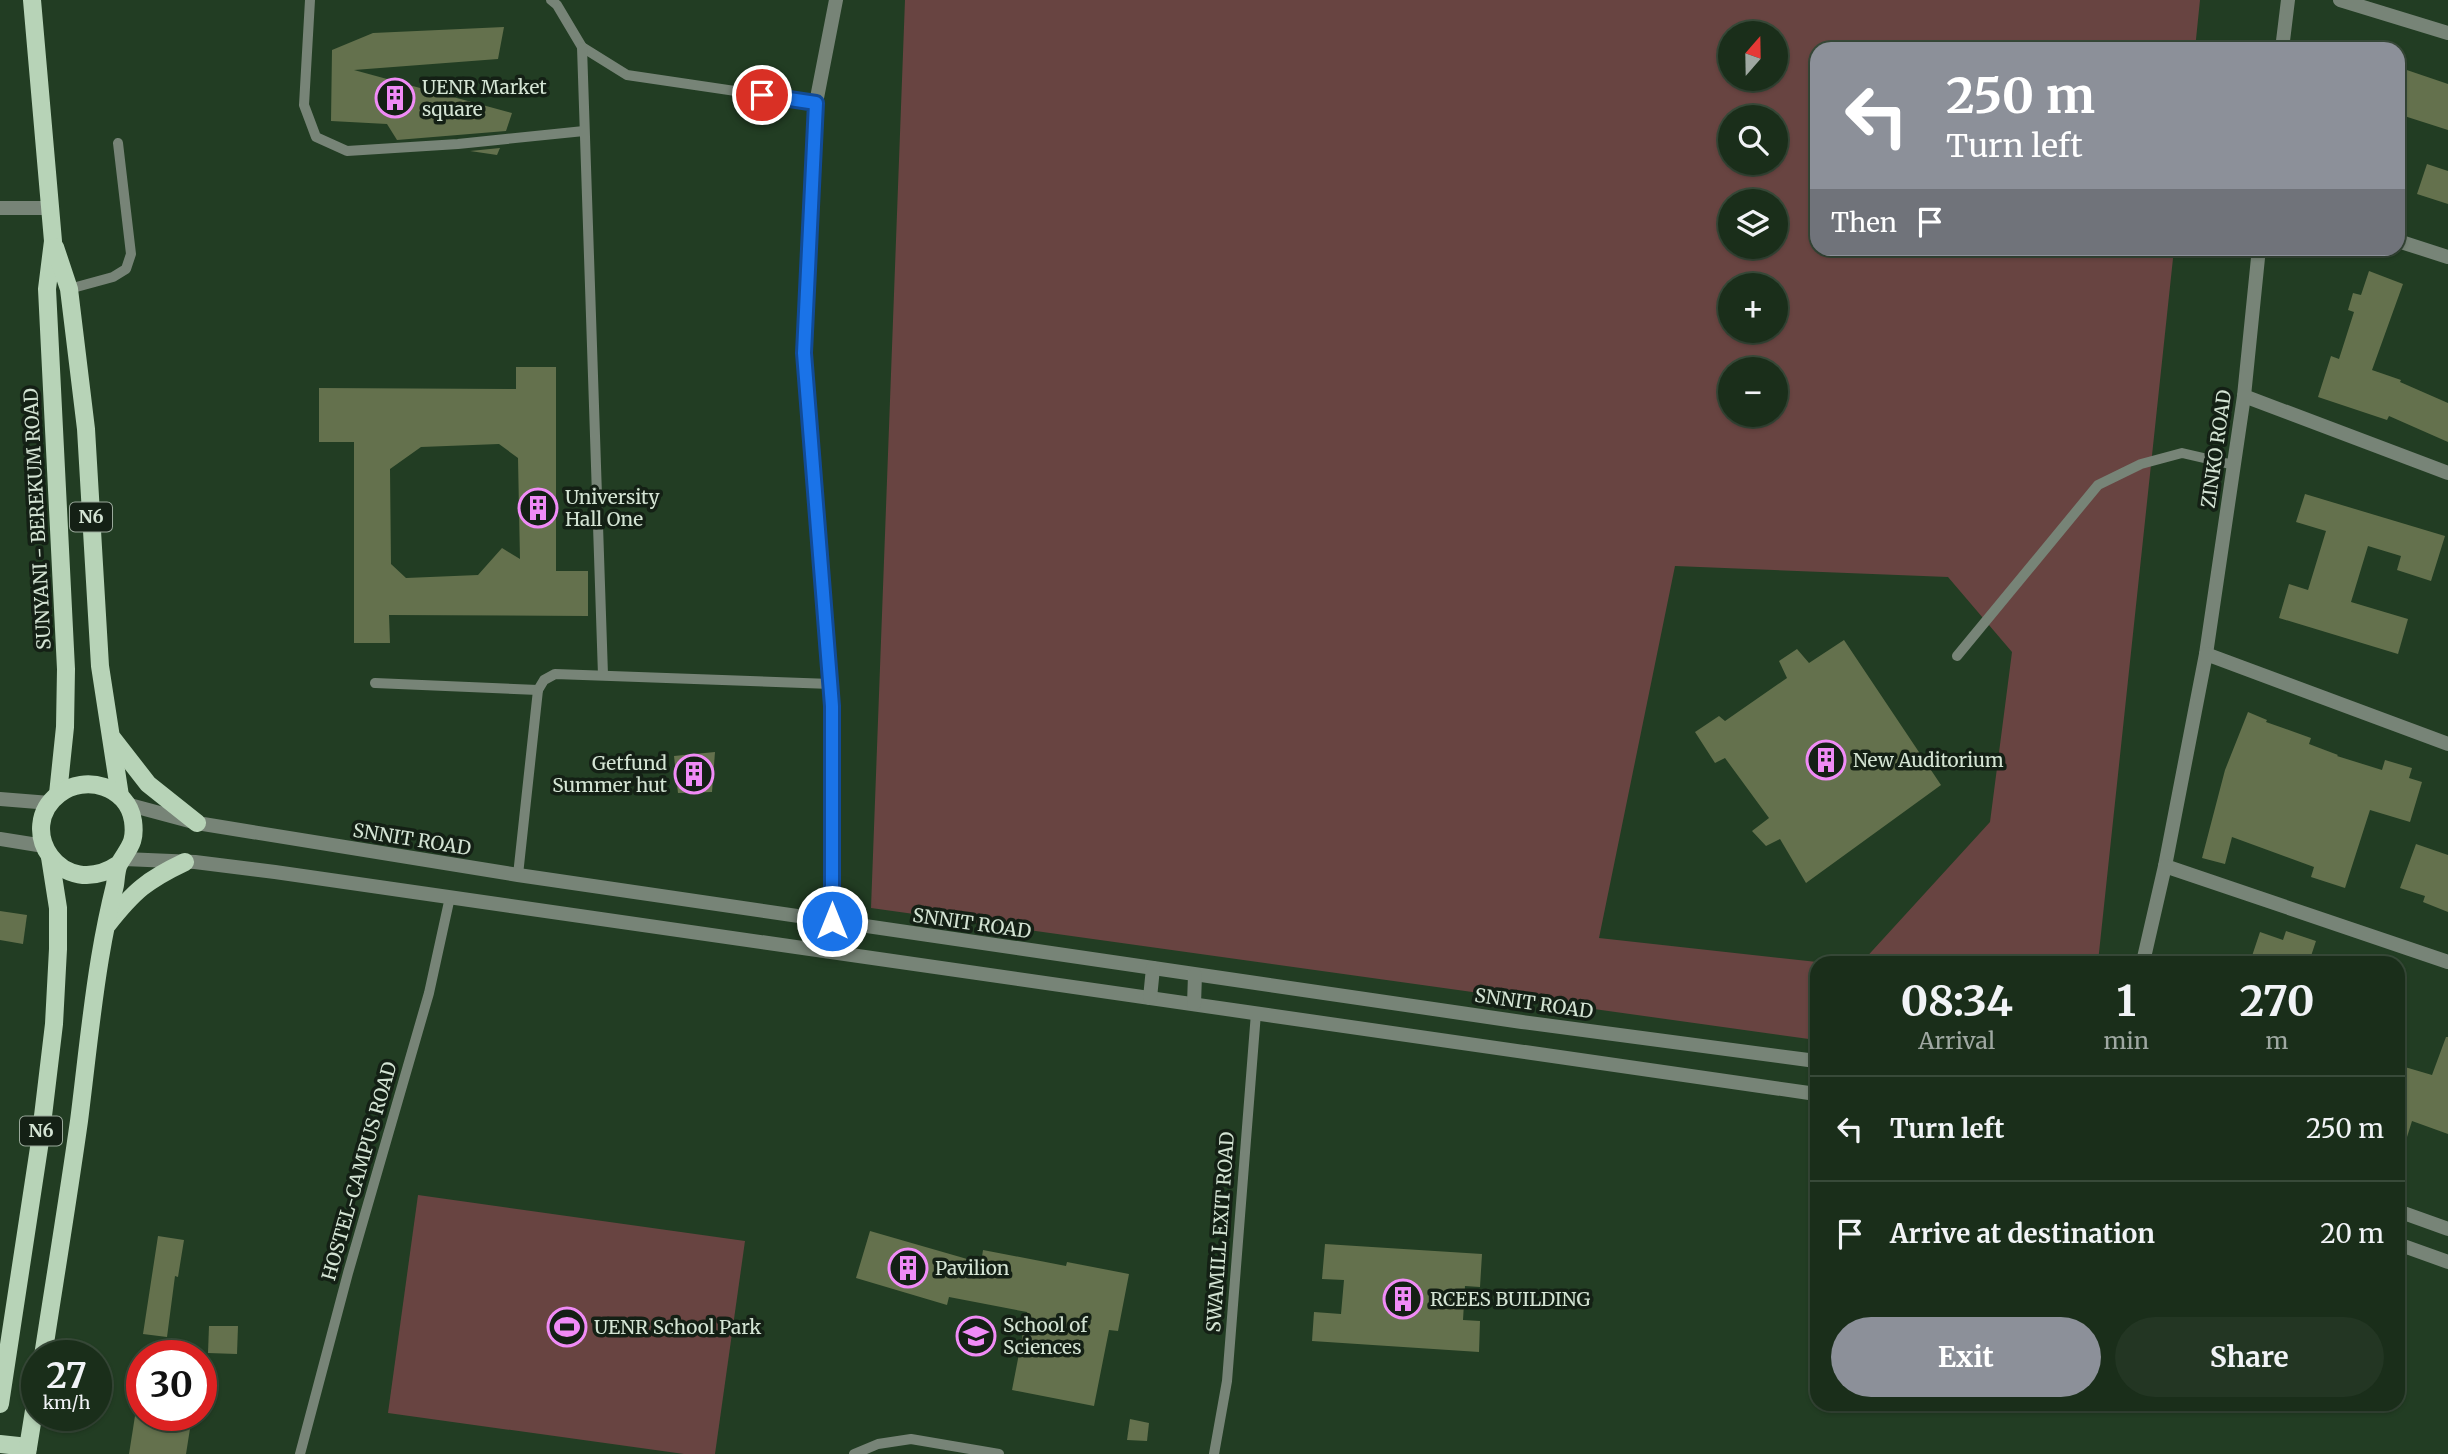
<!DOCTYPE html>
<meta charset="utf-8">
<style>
body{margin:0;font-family:Merriweather,serif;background:#233623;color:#f1f3f6;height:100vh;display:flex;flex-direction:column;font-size:26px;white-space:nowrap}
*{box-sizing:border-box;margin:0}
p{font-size:23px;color:#9fa8a2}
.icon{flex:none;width:38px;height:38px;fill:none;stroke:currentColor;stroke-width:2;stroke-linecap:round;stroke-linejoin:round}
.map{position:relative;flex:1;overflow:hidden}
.details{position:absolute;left:1810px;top:956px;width:595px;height:455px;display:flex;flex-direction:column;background:#1a2e1a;border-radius:21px;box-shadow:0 2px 5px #0004,0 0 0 2px #384a39}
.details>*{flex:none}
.banner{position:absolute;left:1810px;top:42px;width:595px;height:214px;border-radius:21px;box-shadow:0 2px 5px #0004,0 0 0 2px #384a39;background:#8c9099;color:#fff;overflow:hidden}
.needle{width:46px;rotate:20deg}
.tools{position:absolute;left:1718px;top:21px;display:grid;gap:14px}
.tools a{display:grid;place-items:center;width:70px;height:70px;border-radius:50%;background:#1a2e1a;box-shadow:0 2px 5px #0004,0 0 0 2px #384a39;font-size:35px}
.speed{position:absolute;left:21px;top:1340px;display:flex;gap:14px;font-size:35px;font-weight:700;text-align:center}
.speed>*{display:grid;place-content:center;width:91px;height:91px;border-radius:50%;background:#1a2e1a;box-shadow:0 2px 5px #0004,0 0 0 2px #384a39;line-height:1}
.speed small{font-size:18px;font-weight:400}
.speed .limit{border:10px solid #d22;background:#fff;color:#111}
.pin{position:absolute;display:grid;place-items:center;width:60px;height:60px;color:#fff;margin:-30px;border:4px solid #fff;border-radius:50%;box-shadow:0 2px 7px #0007}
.me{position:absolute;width:77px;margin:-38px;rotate:0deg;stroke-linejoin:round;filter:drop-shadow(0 0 5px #0008)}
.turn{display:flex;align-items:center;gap:24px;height:147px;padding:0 21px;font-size:32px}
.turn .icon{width:91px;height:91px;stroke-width:2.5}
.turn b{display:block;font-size:49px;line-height:60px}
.then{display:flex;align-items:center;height:66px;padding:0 21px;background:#0003;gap:14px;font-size:26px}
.eta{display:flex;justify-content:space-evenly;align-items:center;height:119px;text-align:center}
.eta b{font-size:42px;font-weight:700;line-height:49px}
.cta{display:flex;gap:14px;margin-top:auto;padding:14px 21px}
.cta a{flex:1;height:80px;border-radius:42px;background:#8c9099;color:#fff;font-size:28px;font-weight:700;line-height:80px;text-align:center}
.cta a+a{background:#233623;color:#f1f3f6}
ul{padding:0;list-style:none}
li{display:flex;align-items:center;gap:21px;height:105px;padding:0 21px;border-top:2px solid #384a39}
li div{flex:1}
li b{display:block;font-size:26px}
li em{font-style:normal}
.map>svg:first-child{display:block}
.green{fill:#684441;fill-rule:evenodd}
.building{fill:#64714d;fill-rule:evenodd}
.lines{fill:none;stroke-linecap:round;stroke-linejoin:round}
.service{stroke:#778477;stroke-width:10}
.minor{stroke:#778477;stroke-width:14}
.tertiary{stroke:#778477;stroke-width:14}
.primary{stroke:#b7d3b7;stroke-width:18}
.route-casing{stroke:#114b97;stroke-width:18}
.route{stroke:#1a73e8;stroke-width:12}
.labels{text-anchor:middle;stroke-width:7;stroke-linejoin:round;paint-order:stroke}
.shield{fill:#142015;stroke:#9aa99b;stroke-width:2}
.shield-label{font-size:18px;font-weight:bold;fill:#d4e4d4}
.poi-label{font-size:19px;fill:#d4e4d4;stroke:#142015;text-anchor:start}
.street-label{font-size:19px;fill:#d4e4d4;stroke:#142015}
</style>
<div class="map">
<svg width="2448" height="1454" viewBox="0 0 2448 1454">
<rect width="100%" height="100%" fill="#223d23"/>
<g class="green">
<path d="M 905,0 L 2200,0 L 2195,49 L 1816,49 L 1816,248 L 2174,249 L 2098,962 L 1862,962 L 1990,822 L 2012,652 L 1948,577 L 1675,566 L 1599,938 L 1817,962 L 1816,1040 L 871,908 ZM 1731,33 L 1776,33 L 1776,79 L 1731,79 ZM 1731,117 L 1776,117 L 1776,163 L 1731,163 ZM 1731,201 L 1776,201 L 1776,247 L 1731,247 ZM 1731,285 L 1776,285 L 1776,331 L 1731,331 ZM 1731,369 L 1776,369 L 1776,415 L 1731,415 Z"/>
<path d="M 418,1195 L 745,1241 L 715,1454 L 684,1454 L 388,1413 Z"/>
</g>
<g class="building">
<path d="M 504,27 L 498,59 L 354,70 L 512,113 L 506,131 L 397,140 L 387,124 L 331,121 L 332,50 L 373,33 Z"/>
<path d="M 2398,67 L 2448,84 L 2448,130 L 2398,114 Z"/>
<path d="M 500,148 L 497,155 L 470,151 Z"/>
<path d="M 2427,164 L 2448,171 L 2448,204 L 2417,194 Z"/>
<path d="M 2369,271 L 2403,284 L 2372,370 L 2401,380 L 2400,382 L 2448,403 L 2448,442 L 2389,416 L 2387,420 L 2318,397 L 2331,356 L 2339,359 L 2354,312 L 2348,310 L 2353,293 L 2361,295 Z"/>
<path d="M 516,367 L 556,367 L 556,571 L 588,571 L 588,616 L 389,615 L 390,643 L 354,643 L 354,442 L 319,442 L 319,388 L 516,389 ZM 499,444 L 518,458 L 520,559 L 502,548 L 478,575 L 406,578 L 391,564 L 390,469 L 421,447 Z"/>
<path d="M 2305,494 L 2445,536 L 2431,581 L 2397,570 L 2401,556 L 2368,546 L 2351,602 L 2408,619 L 2398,654 L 2279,618 L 2289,584 L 2308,590 L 2326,531 L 2296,522 Z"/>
<path d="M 1844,640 L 1941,785 L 1806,883 L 1780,839 L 1766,846 L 1752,831 L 1769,818 L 1725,758 L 1715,763 L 1695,732 L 1719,716 L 1725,721 L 1787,678 L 1779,661 L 1797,649 L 1809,663 Z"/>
<path d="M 2248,712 L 2267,720 L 2266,722 L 2311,738 L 2309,744 L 2338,755 L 2337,756 L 2382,770 L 2385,760 L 2412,768 L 2409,778 L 2422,782 L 2410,822 L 2370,810 L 2345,888 L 2311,877 L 2314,867 L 2232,837 L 2225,864 L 2202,858 L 2225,770 Z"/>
<path d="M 715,752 L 712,792 L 678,793 L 674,756 Z"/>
<path d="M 2416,844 L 2448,855 L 2448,912 L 2423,902 L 2425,896 L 2400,888 Z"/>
<path d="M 0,911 L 27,915 L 23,944 L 0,940 Z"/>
<path d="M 2286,931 L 2316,941 L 2309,962 L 2250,962 L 2260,932 L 2283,940 Z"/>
<path d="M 2446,1037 L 2448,1037 L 2448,1134 L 2412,1121 L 2402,1153 L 2398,1152 L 2398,1065 L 2432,1075 Z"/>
<path d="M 870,1231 L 981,1263 L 983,1250 L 1066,1266 L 1067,1262 L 1129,1274 L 1118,1331 L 1109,1330 L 1094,1406 L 1012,1390 L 1027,1312 L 949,1297 L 947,1305 L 856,1278 Z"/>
<path d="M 158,1236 L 184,1240 L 178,1277 L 175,1276 L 167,1337 L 143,1334 Z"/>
<path d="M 1325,1244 L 1482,1254 L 1480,1287 L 1465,1286 L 1463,1320 L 1480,1321 L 1479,1352 L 1312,1341 L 1314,1312 L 1341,1314 L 1344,1280 L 1322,1279 Z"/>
<path d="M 209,1326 L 238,1326 L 237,1354 L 208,1353 Z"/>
<path d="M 135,1416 L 192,1416 L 186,1454 L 129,1454 Z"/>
<path d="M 1130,1419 L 1149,1423 L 1147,1441 L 1127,1440 Z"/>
</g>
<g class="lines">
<g class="service">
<path d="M 310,0 L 304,105 L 316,137 L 347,151 L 458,144 L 584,131"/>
<path d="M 551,0 L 557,5 L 582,47 L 627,75 L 816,103"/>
<path d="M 582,47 L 603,675"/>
<path d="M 69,289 L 113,277 L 126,269 L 131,254 L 118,143"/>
<path d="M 1957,656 L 2098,485 L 2141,464 L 2182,453 L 2234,465"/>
<path d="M 375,683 L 538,690"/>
<path d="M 518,875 L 538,690 L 544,680 L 555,674 L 831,684"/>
<path d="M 300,1454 L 348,1273 L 429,993 L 450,897"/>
<path d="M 854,1454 L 878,1444 L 911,1439 L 999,1454"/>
<path d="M 1214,1454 L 1227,1381 L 1256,1013"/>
</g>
<g class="minor">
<path d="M 2340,0 L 2448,33"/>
<path d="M 2282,49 L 2288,0"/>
<path d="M 0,208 L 50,208"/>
<path d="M 2398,241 L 2448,257"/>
<path d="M 2244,396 L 2448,473"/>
<path d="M 2206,654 L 2244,396 L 2259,248"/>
<path d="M 2165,866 L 2206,654 L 2448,744"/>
<path d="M 832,921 L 833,728 L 804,353 L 816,103 L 836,0"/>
<path d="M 2143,962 L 2165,866 L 2448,962"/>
</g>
<g class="tertiary">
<path d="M 0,799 L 50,803"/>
<path d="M 126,804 L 197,823 L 518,875 L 1522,1022 L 1816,1061"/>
<path d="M 0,839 L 44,846"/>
<path d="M 124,859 L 195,862 L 275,872 L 1816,1094"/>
<path d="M 1150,998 L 1153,968"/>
<path d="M 1194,1004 L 1195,975"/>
<path d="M 2398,1211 L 2448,1229"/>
<path d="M 2398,1244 L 2448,1262"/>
</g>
<g class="primary">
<path d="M 32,0 L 53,241 L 47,289 L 66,669 L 65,727 L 58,794"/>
<path d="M 55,247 L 69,289 L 86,429 L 100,666 L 120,796"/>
<path d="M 113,739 L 148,784 L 197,823"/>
<path d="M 108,924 C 134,891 147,880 185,862"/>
<path d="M 43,1356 C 55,1278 68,1199 79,1121 C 86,1066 91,1012 100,958 C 104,934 109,909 115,885 C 116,879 116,870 119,864 C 129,847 136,843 133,821 C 128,786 85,774 59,794 C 14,828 61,903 119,864"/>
<path d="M 0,1404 L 40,1141 L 54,1024 L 58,949 L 58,908 L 50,857"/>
<path d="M 0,1444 L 28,1447"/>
<path d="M 27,1454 L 37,1392"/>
</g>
</g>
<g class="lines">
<defs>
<path id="route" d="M 762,95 L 816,103 L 804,353 L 832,706 L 832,921"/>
</defs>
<use href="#route" class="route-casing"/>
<use href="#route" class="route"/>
</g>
<defs>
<symbol id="building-ring" viewBox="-11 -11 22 22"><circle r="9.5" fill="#142015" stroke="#f08bf6" stroke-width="1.5"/><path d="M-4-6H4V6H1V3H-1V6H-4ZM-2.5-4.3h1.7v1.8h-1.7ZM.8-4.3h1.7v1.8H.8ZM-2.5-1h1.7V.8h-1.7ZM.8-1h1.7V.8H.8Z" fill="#f08bf6"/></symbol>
<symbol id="stadium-ring" viewBox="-11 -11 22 22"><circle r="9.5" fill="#142015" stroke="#f08bf6" stroke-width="1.5"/><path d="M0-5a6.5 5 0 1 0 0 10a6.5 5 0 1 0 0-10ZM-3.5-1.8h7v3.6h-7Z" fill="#f08bf6"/></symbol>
<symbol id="university-ring" viewBox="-11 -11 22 22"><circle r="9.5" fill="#142015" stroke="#f08bf6" stroke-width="1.5"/><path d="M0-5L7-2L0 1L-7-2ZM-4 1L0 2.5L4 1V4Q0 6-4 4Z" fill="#f08bf6"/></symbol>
</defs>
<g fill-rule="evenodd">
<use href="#building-ring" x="373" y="76" width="44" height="44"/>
<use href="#building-ring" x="516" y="486" width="44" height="44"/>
<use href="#building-ring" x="1804" y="738" width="44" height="44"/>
<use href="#building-ring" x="672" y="752" width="44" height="44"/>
<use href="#building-ring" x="886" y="1246" width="44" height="44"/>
<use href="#building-ring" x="1381" y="1277" width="44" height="44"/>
<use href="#stadium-ring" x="545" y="1305" width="44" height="44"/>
<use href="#university-ring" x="954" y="1314" width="44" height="44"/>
</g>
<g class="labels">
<g class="shield">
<rect x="70" y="502.5" width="42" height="29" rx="5"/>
<rect x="20" y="1116.5" width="42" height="29" rx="5"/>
</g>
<g class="shield-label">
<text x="91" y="523">N6</text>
<text x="41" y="1137">N6</text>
</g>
<g class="poi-label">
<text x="422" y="94">UENR Market<tspan x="422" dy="22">square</tspan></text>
<text x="565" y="504">University<tspan x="565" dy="22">Hall One</tspan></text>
<text x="1853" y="767">New Auditorium</text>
<text x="667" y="770" text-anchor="end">Getfund<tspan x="667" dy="22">Summer hut</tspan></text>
<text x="935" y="1275">Pavilion</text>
<text x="1430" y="1306">RCEES BUILDING</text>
<text x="1003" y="1332">School of<tspan x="1003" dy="22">Sciences</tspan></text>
<text x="594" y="1334">UENR School Park</text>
</g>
<g class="street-label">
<text transform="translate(2216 449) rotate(-82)" y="7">ZINKO ROAD</text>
<text transform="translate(37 519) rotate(-93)" y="7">SUNYANI - BEREKUM ROAD</text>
<text transform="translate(412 839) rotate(9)" y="7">SNNIT ROAD</text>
<text transform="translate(972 923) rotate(8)" y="7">SNNIT ROAD</text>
<text transform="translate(1534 1003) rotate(8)" y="7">SNNIT ROAD</text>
<text transform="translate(359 1171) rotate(-74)" y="7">HOSTEL-CAMPUS ROAD</text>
<text transform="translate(1220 1232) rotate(-86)" y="7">SWAMILL EXIT ROAD</text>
</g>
</g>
</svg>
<div class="tools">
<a><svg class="needle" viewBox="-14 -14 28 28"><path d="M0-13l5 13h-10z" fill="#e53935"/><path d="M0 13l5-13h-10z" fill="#9fa8a2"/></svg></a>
<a><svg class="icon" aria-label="search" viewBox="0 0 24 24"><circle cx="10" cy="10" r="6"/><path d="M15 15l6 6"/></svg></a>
<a><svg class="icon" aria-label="layers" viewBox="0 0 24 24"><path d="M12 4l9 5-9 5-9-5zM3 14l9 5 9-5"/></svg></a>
<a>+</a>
<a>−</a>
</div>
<div class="speed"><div>27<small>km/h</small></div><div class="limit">30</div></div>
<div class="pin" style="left:762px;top:95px;background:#d93025"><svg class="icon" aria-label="arrive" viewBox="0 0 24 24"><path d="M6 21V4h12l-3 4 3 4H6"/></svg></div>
<svg class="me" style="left:832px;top:921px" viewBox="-20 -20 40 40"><circle r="17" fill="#1a73e8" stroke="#fff" stroke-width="3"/><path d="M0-11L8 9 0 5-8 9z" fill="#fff"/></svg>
<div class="banner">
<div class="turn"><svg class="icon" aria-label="left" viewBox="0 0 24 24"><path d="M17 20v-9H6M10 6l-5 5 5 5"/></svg><div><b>250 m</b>Turn left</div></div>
<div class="then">Then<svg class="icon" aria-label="arrive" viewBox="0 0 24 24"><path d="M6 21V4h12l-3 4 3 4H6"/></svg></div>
</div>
<section class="details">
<div class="eta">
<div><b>08:34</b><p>Arrival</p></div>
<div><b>1</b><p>min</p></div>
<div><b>270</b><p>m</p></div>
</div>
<ul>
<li><svg class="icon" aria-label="left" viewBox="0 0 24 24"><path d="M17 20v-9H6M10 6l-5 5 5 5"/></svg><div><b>Turn left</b></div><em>250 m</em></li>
<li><svg class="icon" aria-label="arrive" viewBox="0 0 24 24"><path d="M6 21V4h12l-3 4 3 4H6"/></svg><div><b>Arrive at destination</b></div><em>20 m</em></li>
</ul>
<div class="cta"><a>Exit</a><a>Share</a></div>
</section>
</div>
